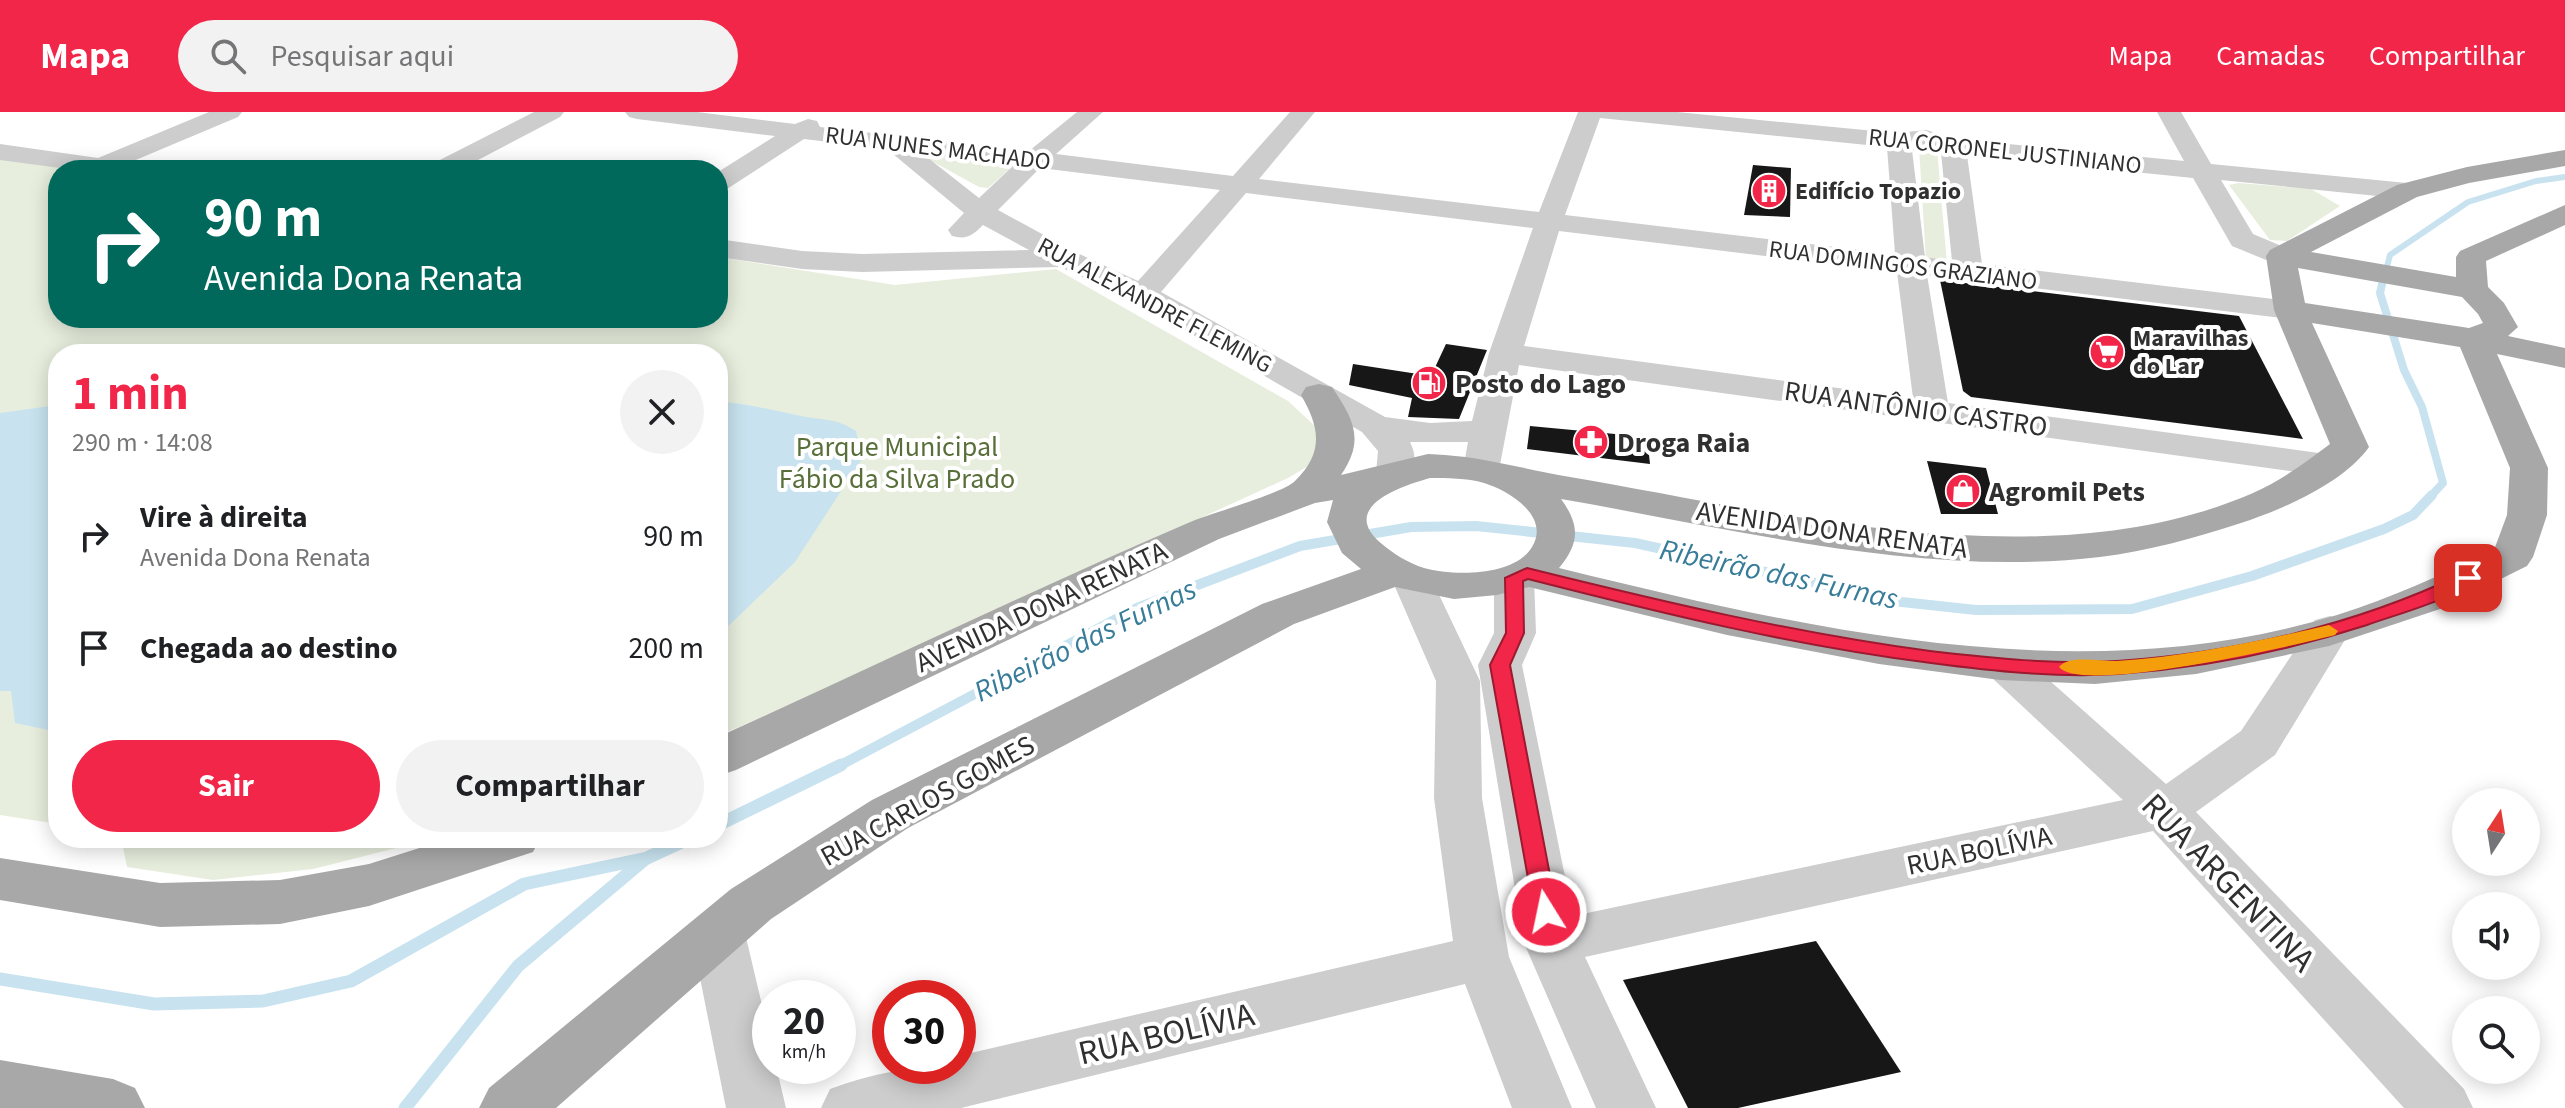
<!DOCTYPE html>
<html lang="pt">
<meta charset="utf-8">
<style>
body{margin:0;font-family:"Source Sans 3",sans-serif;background:#f2f2f2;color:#202124;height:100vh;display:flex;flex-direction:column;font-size:30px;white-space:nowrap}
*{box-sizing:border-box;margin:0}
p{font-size:26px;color:#757577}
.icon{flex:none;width:44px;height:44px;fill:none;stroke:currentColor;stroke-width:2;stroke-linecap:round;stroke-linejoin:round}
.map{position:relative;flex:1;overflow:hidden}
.drawer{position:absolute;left:48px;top:232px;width:680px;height:504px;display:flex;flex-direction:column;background:#fff;border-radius:32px;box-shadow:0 4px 20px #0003}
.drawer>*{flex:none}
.guide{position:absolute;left:48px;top:48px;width:680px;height:168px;border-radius:32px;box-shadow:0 4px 20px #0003;background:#00695c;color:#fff;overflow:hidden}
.needle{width:52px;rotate:12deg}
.controls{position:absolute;left:2452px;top:676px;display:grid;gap:16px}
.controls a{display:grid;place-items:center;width:88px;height:88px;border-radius:50%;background:#fff;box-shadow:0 4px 20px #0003;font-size:40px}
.speed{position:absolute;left:752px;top:868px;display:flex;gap:16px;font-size:40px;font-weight:700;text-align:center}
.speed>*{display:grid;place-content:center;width:104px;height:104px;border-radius:50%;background:#fff;box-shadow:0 4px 20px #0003;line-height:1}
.speed small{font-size:20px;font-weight:400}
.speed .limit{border:12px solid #d22;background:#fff;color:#111}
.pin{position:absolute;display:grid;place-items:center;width:68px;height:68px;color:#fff;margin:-34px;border-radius:16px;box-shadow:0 4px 12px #0006}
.me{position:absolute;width:88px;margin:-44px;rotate:350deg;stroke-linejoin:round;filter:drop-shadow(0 0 6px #0008)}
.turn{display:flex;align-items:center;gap:28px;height:168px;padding:0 24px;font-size:36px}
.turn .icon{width:104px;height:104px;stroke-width:2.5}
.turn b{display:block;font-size:56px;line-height:68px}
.round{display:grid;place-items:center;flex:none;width:84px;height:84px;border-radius:42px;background:#f2f2f2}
.head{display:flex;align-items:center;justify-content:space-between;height:136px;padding:0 24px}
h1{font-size:48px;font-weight:700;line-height:60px;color:#f22649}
.cta{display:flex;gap:16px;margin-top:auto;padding:16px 24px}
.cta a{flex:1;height:92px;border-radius:48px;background:#f22649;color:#fff;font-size:32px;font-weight:700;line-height:92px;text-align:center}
.cta a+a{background:#f2f2f2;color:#202124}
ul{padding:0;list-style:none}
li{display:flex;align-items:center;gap:24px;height:112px;padding:0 24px}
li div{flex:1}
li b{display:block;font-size:30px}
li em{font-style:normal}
header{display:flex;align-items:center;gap:48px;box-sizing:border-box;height:112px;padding:0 40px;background:#f22649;color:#fff}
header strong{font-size:38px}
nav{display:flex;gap:44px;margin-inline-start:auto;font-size:28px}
.search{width:560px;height:72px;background:#f2f2f2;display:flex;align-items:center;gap:20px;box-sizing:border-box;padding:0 28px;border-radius:44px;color:#757577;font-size:30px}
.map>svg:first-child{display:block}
.green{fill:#e7eedd}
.water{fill:#c8e3ef}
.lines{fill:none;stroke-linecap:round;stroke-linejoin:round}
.stream-far3{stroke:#c8e3ef;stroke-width:6}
.stream-far2{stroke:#c8e3ef;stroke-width:8}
.stream-far1{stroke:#c8e3ef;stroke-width:10}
.stream{stroke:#c8e3ef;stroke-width:13}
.building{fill:#171717}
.minor{fill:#cdcdcd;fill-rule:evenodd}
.major{fill:#a8a8a8;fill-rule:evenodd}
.route{fill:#f22649;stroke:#9d192f;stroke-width:2}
.slow{fill:#f59e0b}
.labels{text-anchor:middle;stroke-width:8;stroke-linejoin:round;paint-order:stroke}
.far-street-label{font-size:24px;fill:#303030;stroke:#fff}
.far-poi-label{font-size:24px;font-weight:bold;fill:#303030;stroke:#fff;text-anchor:start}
.poi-label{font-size:28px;font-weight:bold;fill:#303030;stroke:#fff;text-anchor:start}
.street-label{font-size:28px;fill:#303030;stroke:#fff}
.park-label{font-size:28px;fill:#586f39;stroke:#fff}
.water-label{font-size:30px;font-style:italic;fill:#377c98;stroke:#fff}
.near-street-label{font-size:34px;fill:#303030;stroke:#fff}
</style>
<header>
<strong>Mapa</strong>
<div class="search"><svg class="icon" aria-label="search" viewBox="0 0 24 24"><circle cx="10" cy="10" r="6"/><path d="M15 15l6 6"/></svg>Pesquisar aqui</div>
<nav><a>Mapa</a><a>Camadas</a><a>Compartilhar</a></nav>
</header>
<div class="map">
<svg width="2565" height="996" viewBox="0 0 2565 996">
<rect width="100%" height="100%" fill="#fff"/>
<g class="green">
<path d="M 1919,35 L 1937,37 L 1947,152 L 1926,149 Z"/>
<path d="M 932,44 L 1014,53 L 988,76 L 979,75 L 928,47 Z"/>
<path d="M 0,47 L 83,58 L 58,58 L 58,206 L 718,206 L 718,145 L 895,173 L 1056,157 L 1288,289 L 1316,315 L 1318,348 L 1288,366 L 853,565 L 718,624 L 718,242 L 58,242 L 58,712 L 0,703 Z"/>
<path d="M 2239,71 L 2311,77 L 2340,94 L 2287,129 L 2270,128 L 2229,73 Z"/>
<path d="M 121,726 L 436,726 L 313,757 L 213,768 L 127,755 Z"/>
</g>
<g class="water">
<path d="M 718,289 C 746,292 773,298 801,304 C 825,309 834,305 856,319 L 862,347 L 795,450 L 718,524 Z"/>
<path d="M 58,293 L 58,620 L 15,611 L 11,579 L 0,579 L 0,301 Z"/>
</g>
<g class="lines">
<path class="stream-far3" d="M 2383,170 L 2390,143 L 2468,90 L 2536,69 L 2565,65"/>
<path class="stream-far2" d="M 2383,168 L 2380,181 L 2404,258 L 2422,295 L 2443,371 L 2430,385"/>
<path class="stream-far1" d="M 837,655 L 1137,496 L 1300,434 L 1411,415 L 1476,414 L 1635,431 L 1902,490 L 1976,498 L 2132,497 L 2252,464 L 2384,417 L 2413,403 L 2432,383"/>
<g class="stream">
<path d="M 718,713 L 841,653"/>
<path d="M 0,867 L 154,892 L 263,889 L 351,869 L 524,772 L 647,746 L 690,726"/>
<path d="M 405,996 L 518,854 L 644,748"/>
</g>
</g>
<g class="building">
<path d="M 1753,53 L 1791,56 L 1790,105 L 1744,103 Z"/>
<path d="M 1940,168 L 2239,204 L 2303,327 L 1971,285 L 1963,279 Z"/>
<path d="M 1446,232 L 1487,238 L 1459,307 L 1408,305 L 1412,286 L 1349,273 L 1353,252 L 1431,264 Z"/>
<path d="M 1530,314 L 1647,325 L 1650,352 L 1527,337 Z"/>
<path d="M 1927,349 L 1986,356 L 1998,402 L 1941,402 Z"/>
<path d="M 1816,829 L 1901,960 L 1738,996 L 1688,996 L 1623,868 Z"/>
</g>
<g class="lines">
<g class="minor">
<path d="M 209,0 L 242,0 L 238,5 L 131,50 L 139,53 L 143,58 L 75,58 L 0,48 L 0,32 L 98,46 Z"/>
<path d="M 534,0 L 564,0 L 560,5 L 459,58 L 426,58 L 430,53 Z"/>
<path d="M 625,0 L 697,0 L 795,12 L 808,7 L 817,9 L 820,15 L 1029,39 L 1077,0 L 1103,0 L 1056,42 L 1233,64 L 1290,0 L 1315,0 L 1259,67 L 1539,100 L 1578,0 L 1677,0 L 1896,21 L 1926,18 L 1957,27 L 2184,49 L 2157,0 L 2181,0 L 2211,52 L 2407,71 L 2416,73 L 2420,79 L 2416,85 L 2407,87 L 2221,68 L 2253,122 L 2291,138 L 2295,144 L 2291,150 L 2281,153 L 2271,150 L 2232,134 L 2193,66 L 1967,43 L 1982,152 L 2290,189 L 2301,191 L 2305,198 L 2301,205 L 2290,207 L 1927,163 L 1948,291 L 2326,342 L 2339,345 L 2344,353 L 2339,361 L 2326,364 L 1519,253 L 1499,358 L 1494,366 L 1481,369 L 1468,366 L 1463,358 L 1468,330 L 1410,330 C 1417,344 1416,357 1407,369 L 1394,372 L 1381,369 L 1376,361 L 1378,339 L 1362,320 L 1132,188 L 1060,155 L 862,160 L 802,157 L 718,145 L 718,127 L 802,139 L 862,142 L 1029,138 L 983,113 C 973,123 967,128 952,124 L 948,118 L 964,101 L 887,37 L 804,27 L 727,77 L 718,79 L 718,60 L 775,24 L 637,7 L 629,5 ZM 1600,6 L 1887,35 L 1895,142 L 1565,103 ZM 1912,38 L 1941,41 L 1952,149 L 1925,145 ZM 923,42 L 1014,53 L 979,86 ZM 1040,56 L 1220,78 L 1138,169 L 1075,140 L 998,98 ZM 1246,81 L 1533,116 L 1489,241 L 1472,309 L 1430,311 L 1385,305 L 1161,180 ZM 1559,119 L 1897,160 L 1913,286 L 1524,234 Z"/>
<path d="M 1514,454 L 1528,457 L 1534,466 L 1536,521 L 1522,553 L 1573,804 L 2123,688 L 1990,564 L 1984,554 L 1990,544 L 2006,539 L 2022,544 L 2166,672 L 2241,619 L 2315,508 L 2330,504 L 2345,508 L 2351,518 L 2275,643 L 2196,700 L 2464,977 L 2473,996 L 2404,996 L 2153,719 L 1585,845 L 1656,996 L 1596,996 L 1524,831 L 1478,553 L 1494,521 L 1494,466 L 1500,457 Z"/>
<path d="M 1412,455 L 1426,459 L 1432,468 L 1480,569 L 1482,686 L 1509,845 L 1572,996 L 1512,996 L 1465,872 L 961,996 L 821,996 L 830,977 C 872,961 913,954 958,954 L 958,944 L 1453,829 L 1434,686 L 1436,569 L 1392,468 L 1398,459 Z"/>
<path d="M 718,799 L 737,806 L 745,821 L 770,927 L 770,954 L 776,954 L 786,996 L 726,996 L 691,821 L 699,806 Z"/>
</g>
<g class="major">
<path d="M 2565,38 L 2565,54 L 2469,71 L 2417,85 L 2311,140 L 2456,165 L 2456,145 L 2460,139 L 2565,93 L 2565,113 L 2486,149 L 2488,175 L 2504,191 L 2518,215 L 2508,224 L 2565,236 L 2565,256 L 2497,242 L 2548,356 L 2547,403 L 2533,445 L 2527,454 L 2440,497 L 2329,534 L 2196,562 L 2095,572 L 2000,568 L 1879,552 L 1727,523 L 1529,475 L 1497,483 L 1454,487 L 1395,475 L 1294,512 L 908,716 L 771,807 L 556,996 L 479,996 L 489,976 L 731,777 L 872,688 L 1262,492 L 1361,457 L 1342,441 L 1327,410 L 1333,388 L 1315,391 L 1219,427 L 736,658 L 718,664 L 718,625 C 875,554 1030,479 1188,411 C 1210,401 1282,382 1295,369 C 1324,340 1320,316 1301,283 L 1306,275 L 1319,272 L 1332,275 C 1354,308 1365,328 1341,363 L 1428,342 L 1445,343 C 1487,346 1528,358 1570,365 C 1782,401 2048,470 2253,381 C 2281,369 2306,350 2330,332 L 2274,198 L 2266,144 L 2270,138 L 2397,73 L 2467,55 ZM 2298,156 L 2462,185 L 2478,202 L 2483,211 L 2469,216 L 2305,191 ZM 2312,211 L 2460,235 L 2510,356 L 2507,403 L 2494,438 C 2442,462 2392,486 2337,503 C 2081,581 1812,518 1559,456 C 1580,431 1580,413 1561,387 C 1735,417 1923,466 2100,445 C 2148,439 2195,426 2241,411 C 2281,398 2344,371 2369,335 ZM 1430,366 C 1447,366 1467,366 1484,371 C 1508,378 1551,404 1532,435 C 1514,465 1453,464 1424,456 C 1408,451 1394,442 1382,432 C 1337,395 1402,374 1430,366 Z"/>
<path d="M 451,726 L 540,726 L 533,740 L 369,794 L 280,812 L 160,815 L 0,788 L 0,746 L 160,771 L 280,768 L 369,752 Z"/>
<path d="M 0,948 L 113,967 L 135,976 L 145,996 L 0,996 Z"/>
</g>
</g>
<path class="route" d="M 1527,456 C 1660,489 1794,521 1930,539 C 1992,546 2055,553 2117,549 C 2235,541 2355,513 2462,462 L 2468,460 L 2477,466 C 2459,486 2394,503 2367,513 C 2287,539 2202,556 2118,562 C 2056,566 1992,559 1931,551 C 1795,534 1661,501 1528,467 L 1523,469 L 1524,521 L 1510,553 L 1557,800 L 1554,806 L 1546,809 L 1537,806 L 1534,800 L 1490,553 L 1506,521 L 1505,466 Z"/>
<path class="slow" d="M 2329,513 L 2338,519 L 2335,523 C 2297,533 2080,583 2059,555 C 2069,542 2102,550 2117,549 C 2190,544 2259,529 2329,513 Z"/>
<defs>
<symbol id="building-disc" viewBox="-11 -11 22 22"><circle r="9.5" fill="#f22649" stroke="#fff"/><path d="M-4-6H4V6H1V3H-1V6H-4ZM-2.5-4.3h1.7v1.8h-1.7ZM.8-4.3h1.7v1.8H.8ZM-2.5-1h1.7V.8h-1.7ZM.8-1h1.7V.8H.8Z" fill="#fff"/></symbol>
<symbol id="supermarket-disc" viewBox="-11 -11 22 22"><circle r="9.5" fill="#f22649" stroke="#fff"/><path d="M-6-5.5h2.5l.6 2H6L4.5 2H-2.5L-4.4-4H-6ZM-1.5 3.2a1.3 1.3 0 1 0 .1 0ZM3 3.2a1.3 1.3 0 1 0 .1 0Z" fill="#fff"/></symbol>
<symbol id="fuel-disc" viewBox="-11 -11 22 22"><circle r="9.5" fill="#f22649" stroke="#fff"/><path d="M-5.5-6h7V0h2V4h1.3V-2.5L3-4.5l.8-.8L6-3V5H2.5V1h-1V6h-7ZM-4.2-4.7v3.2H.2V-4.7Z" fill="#fff"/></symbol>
<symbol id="pharmacy-disc" viewBox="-11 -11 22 22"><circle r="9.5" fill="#f22649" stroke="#fff"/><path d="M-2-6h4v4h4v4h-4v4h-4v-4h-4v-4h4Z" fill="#fff"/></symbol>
<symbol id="shop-disc" viewBox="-11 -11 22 22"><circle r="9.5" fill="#f22649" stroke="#fff"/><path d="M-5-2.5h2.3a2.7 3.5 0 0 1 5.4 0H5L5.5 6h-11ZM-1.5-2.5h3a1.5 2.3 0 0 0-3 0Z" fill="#fff"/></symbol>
</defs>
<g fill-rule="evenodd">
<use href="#building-disc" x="1749" y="59" width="40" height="40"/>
<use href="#supermarket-disc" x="2087" y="220" width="40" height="40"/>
<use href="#fuel-disc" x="1409" y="251" width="40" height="40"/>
<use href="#pharmacy-disc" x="1571" y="310" width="40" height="40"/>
<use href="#shop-disc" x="1943" y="359" width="40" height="40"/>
</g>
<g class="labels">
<g class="far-street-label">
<text transform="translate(938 36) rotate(7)" y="8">RUA NUNES MACHADO</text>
<text transform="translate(2005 39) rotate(6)" y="8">RUA CORONEL JUSTINIANO</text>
<text transform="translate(1903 153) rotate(7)" y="8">RUA DOMINGOS GRAZIANO</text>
<text transform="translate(1155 193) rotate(28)" y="8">RUA ALEXANDRE FLEMING</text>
</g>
<g class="far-poi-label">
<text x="1795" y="87">Edifício Topazio</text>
<text x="2133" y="234">Maravilhas<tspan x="2133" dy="28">do Lar</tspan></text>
</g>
<g class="poi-label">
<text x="1455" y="281">Posto do Lago</text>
<text x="1617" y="340">Droga Raia</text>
<text x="1989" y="389">Agromil Pets</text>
</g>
<g class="street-label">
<text transform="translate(1916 296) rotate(8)" y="10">RUA ANTÔNIO CASTRO</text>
<text transform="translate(1832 417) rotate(8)" y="10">AVENIDA DONA RENATA</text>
<text transform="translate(1041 494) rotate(-25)" y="10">AVENIDA DONA RENATA</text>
<text transform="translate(927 688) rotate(-29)" y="10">RUA CARLOS GOMES</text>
<text transform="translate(1979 738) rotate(-12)" y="10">RUA BOLÍVIA</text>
</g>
<g class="park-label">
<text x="897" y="344">Parque Municipal<tspan x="897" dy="32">Fábio da Silva Prado</tspan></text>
</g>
<g class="water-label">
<text transform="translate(1779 462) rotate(12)" y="10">Ribeirão das Furnas</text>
<text transform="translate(1085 528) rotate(-26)" y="10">Ribeirão das Furnas</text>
</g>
<g class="near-street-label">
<text transform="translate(2229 770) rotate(46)" y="12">RUA ARGENTINA</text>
<text transform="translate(1166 921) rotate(-13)" y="12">RUA BOLÍVIA</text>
</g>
</g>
</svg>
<div class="controls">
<a><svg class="needle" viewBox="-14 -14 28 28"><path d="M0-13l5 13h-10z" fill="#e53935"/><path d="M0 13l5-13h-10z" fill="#757577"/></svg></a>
<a><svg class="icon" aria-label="sound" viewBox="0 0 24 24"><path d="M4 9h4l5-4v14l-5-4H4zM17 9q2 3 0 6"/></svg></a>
<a><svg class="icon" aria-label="search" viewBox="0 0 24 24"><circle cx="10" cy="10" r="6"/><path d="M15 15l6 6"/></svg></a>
</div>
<div class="speed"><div>20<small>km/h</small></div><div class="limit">30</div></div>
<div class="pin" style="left:2468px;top:466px;background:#d93025"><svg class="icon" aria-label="arrive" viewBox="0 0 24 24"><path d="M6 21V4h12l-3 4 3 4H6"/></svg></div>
<svg class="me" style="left:1546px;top:800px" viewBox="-20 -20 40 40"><circle r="17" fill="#f22649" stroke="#fff" stroke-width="3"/><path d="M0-11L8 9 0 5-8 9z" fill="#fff"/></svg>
<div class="guide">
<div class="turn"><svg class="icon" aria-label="right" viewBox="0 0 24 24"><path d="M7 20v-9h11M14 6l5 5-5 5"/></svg><div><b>90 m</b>Avenida Dona Renata</div></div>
</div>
<section class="drawer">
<div class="head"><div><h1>1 min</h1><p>290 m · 14:08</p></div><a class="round"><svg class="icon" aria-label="close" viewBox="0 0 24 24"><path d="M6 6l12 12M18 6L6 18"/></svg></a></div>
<ul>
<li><svg class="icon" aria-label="right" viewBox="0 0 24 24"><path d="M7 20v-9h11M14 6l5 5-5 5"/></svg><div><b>Vire à direita</b><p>Avenida Dona Renata</p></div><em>90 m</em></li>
<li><svg class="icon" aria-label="arrive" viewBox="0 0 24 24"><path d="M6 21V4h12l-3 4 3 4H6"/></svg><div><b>Chegada ao destino</b></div><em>200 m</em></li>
</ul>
<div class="cta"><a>Sair</a><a>Compartilhar</a></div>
</section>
</div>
